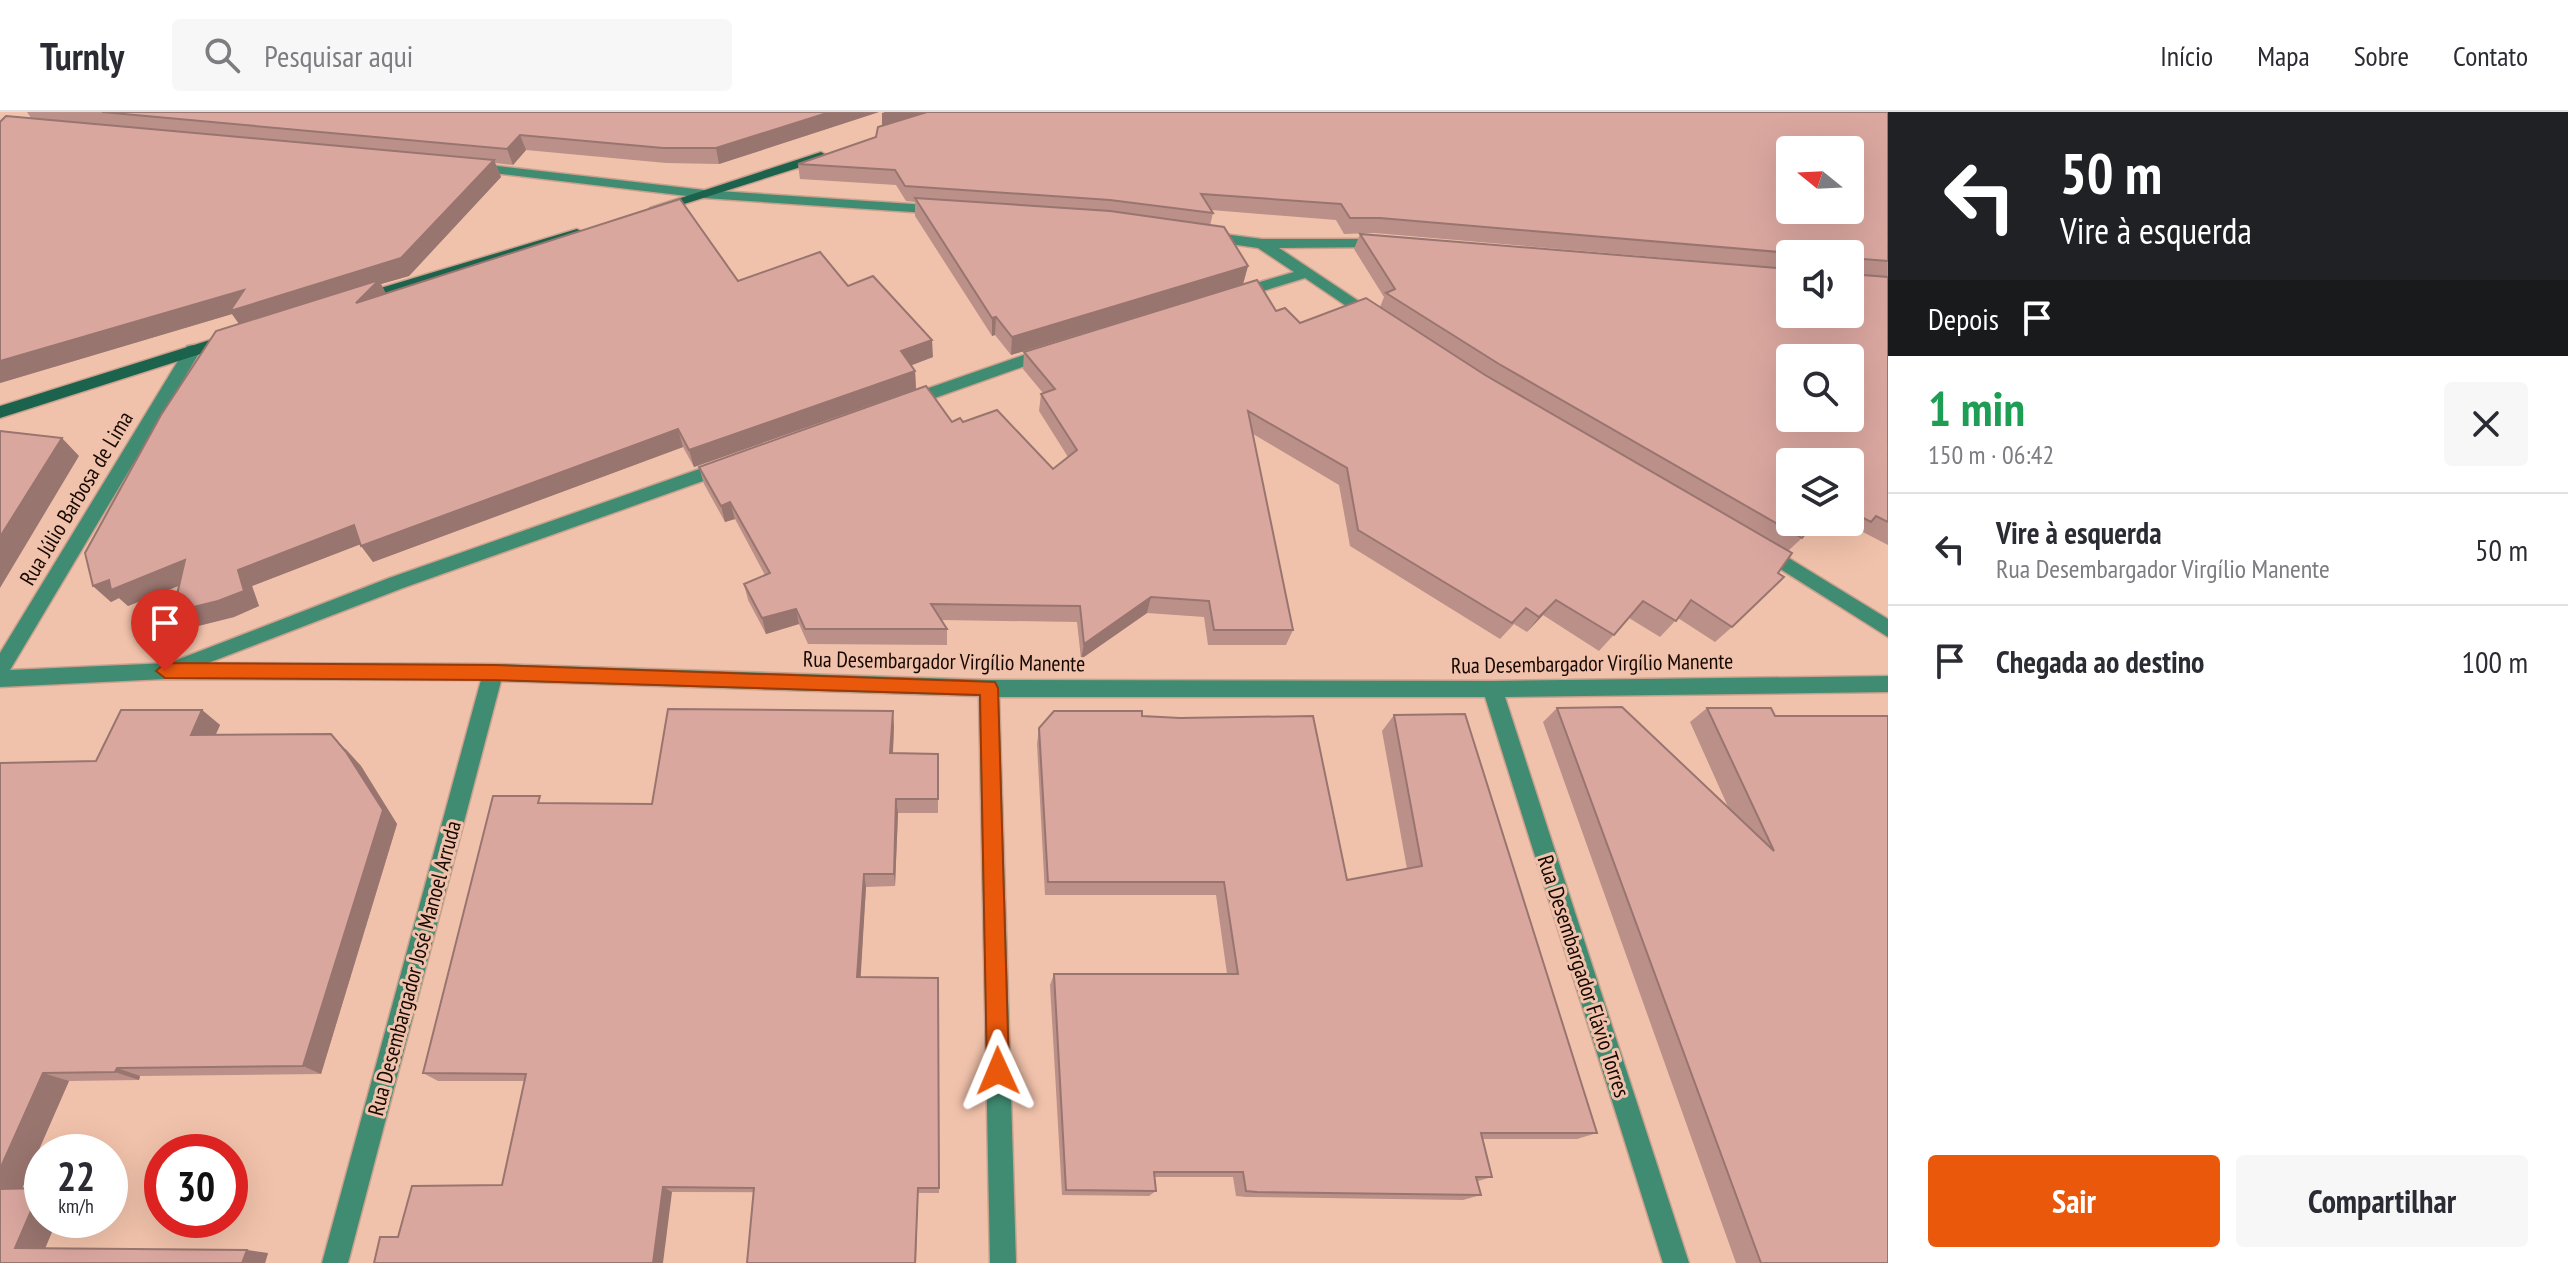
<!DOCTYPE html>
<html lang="pt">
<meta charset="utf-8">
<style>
body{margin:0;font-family:"PT Sans Narrow",sans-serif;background:#f7f7f7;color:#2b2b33;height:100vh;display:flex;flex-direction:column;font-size:30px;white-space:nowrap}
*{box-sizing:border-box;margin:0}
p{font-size:26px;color:#7c7c81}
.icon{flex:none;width:44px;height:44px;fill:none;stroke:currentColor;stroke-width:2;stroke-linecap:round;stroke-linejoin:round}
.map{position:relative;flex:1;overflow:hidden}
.details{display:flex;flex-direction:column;background:#fff;width:680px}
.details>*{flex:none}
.top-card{background:#202124;color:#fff;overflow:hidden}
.needle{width:52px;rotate:288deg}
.buttons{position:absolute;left:1776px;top:24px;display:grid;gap:16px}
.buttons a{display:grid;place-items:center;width:88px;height:88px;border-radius:8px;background:#fff;box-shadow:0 8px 32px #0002;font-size:40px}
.speed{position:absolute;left:24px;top:1022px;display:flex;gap:16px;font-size:40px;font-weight:700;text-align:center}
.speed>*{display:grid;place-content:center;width:104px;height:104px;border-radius:50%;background:#fff;box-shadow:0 8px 32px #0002;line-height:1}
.speed small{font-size:20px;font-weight:400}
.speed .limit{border:12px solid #d22;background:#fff;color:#111}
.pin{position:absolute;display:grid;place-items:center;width:68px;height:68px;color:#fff;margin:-82px -34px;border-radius:50% 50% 50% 0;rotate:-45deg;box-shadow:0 0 8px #0007}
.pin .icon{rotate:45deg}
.me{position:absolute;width:88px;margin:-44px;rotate:359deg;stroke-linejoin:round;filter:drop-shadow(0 0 6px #0008)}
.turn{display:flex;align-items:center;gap:28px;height:168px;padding:0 40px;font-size:36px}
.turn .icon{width:104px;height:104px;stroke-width:2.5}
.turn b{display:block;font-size:56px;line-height:68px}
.then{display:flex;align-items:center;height:76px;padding:0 40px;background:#0003;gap:16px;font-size:30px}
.round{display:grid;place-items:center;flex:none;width:84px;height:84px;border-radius:8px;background:#f7f7f7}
.summary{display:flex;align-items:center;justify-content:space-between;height:136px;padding:0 40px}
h1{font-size:48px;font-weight:700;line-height:60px;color:#1e9e55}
.button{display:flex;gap:16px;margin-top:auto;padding:16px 40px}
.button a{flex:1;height:92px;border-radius:8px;background:#ea580c;color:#fff;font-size:32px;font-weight:700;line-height:92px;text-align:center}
.button a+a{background:#f7f7f7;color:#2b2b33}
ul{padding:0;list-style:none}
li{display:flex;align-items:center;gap:24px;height:112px;padding:0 40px;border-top:2px solid #e1e1e2}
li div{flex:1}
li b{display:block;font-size:30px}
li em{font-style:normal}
header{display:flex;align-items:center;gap:48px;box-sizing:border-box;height:112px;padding:0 40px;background:#fff;border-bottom:2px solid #e1e1e2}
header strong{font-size:38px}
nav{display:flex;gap:44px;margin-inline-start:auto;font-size:28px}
.search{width:560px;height:72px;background:#f7f7f7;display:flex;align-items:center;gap:20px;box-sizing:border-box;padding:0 28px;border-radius:8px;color:#7c7c81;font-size:30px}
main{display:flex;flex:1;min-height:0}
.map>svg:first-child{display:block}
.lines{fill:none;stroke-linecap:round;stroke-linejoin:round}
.minor-casing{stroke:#caa18d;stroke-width:3}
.secondary-casing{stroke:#caa18d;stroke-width:3}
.minor{fill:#408c72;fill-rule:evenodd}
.secondary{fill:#1c634d;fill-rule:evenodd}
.wall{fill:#bb9089;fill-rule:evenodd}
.shaded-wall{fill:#99756f}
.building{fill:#daa79f;stroke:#99756f;stroke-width:2;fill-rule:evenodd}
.route{fill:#ea580c;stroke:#983908;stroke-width:2}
.labels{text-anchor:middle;stroke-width:6;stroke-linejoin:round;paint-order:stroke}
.street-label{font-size:22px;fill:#160802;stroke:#f1c2ab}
</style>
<header>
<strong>Turnly</strong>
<div class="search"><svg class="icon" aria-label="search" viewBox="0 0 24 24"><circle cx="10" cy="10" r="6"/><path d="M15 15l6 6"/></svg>Pesquisar aqui</div>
<nav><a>Início</a><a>Mapa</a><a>Sobre</a><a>Contato</a></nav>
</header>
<main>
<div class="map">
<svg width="1888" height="1151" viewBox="0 0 1888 1151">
<rect width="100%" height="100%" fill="#f1c2ab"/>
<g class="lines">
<defs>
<g id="minor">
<path d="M 472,51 L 704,78 L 942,94 L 949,98 L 942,102 L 704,86 L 467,58 L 467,52 Z"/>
<path d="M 1208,120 L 1262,127 L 1389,127 L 1389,133 L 1384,135 L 1279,136 L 1384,206 L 1382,210 L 1370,210 L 1305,166 L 1237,187 L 1232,186 L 1232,178 L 1294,160 L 1258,136 L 1203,128 L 1201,125 Z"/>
<path d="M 193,233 L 201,238 L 10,558 L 169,551 L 389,466 L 725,348 L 731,349 L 734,354 L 731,359 L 403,476 L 208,551 L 493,552 L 989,568 L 1492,569 L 1888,564 L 1888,580 L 1505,585 L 1689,1151 L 1663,1151 L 1485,585 L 999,585 L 1016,1151 L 990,1151 L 979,584 L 501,569 L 348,1151 L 322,1151 L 481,568 L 165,567 L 0,575 L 0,541 L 187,234 Z"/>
<path d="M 1050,234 L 1056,235 L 1056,243 L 912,294 L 906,296 L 898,290 L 900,286 Z"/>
<path d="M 1764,431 L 1888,507 L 1888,525 L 1758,443 L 1755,438 L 1758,433 Z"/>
</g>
<g id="secondary">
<path d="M 821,40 L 828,44 L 826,47 L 662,99 L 652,99 L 650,96 Z"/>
<path d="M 577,117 L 584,121 L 582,124 L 364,192 L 359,193 L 351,188 L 354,184 Z"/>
<path d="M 232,221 L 240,226 L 238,230 L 0,306 L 0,294 Z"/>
</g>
</defs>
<use href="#minor" class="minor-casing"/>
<use href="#secondary" class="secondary-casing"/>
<use href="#minor" class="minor"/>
<use href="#secondary" class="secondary"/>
</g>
<g class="wall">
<path d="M 27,0 L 879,0 L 719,52 L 666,51 L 526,38 L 513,53 L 495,51 L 501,65 L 409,164 L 381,172 L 386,182 L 738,169 L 848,174 L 933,245 L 911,253 L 915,259 L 916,277 L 694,355 L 683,335 L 373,450 L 361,432 L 252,474 L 259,494 L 234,505 L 190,516 L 180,473 L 128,494 L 119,486 L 111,490 L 93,474 L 239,212 L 232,202 L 0,271 L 0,10 L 31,6 Z"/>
<path d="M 1888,0 L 1888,433 L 1861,419 L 1855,424 L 1828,410 L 1850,410 L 1850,350 L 1802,426 L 1788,439 L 1732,515 L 1715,530 L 1678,506 L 1660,525 L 1629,506 L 1599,539 L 1543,503 L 1527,520 L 1514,512 L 1500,527 L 1350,434 L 1339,373 L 1253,322 L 1293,518 L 1286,533 L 1208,533 L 1204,505 L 1147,501 L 1081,547 L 1077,510 L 941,508 L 947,517 L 947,533 L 808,532 L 799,512 L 766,522 L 748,488 L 744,472 L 765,463 L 735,407 L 725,410 L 704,372 L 699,355 L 952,310 L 963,310 L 1053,357 L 1068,345 L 1039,299 L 1041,282 L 1043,281 L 1023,257 L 1024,240 L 1209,182 L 1011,243 L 995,223 L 992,224 L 915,104 L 915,90 L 906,89 L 896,73 L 800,67 L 798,52 ZM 1211,98 L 1336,108 L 1344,122 L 1374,121 L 1735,152 L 1360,122 L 1354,137 L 1384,185 L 1380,195 L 1300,211 L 1276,199 L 1243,172 L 1248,154 L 1210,114 L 1213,101 ZM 1790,142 L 1850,142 L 1790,202 Z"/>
<path d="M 1557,596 L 1729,697 L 1690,610 L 1707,596 L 1775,604 L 1888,1151 L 1736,1151 L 1543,610 Z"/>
<path d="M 202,598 L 220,613 L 215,623 L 346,637 L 361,654 L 397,712 L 321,962 L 140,964 L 139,968 L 69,969 L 22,1076 L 42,1108 L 57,1108 L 45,1136 L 268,1141 L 265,1151 L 0,1151 L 96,649 Z"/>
<path d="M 1394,603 L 1597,1021 L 1577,1027 L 1483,1027 L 1492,1065 L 1478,1069 L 1481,1083 L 1463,1088 L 1246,1085 L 1236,1084 L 1233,1065 L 1154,1065 L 1156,1079 L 1149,1084 L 1062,1083 L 1050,873 L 1054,862 L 1227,862 L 1216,783 L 1045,783 L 1037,632 L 1039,616 L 1142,604 L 1347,768 L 1407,757 L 1382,619 Z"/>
<path d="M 894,614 L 893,642 L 938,642 L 938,701 L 898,701 L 895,774 L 866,775 L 860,865 L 938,866 L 939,1081 L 672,1080 L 398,1125 L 502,1073 L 525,969 L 438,969 L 423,961 L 545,691 L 652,692 Z"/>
</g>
<g class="shaded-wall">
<path d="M 830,0 L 879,0 L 719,52 L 716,36 Z"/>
<path d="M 885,0 L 935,0 L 882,16 L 882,1 Z"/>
<path d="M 520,23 L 526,38 L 513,53 L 507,37 Z"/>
<path d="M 494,48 L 501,65 L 409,164 L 381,172 L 388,186 L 242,216 L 232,202 L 0,271 L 0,249 Z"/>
<path d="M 1248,154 L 1243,172 L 1011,243 L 1012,225 Z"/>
<path d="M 996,205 L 995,223 L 992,224 L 992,206 Z"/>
<path d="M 932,228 L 933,245 L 902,257 L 901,239 Z"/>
<path d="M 915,259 L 916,277 L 694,355 L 689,338 Z"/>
<path d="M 678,317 L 683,335 L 373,450 L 361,434 Z"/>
<path d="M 62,326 L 79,344 L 0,476 L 0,425 Z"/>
<path d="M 730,390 L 735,407 L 725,410 L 721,394 Z"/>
<path d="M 354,413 L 366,430 L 252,474 L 259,494 L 234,505 L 190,516 L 173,500 L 238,458 Z"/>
<path d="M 185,448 L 201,465 L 128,494 L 119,486 L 111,490 L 93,474 L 109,468 Z"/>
<path d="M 1151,485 L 1147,501 L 1081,547 L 1084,532 Z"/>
<path d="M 1556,488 L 1543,503 L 1527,520 L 1539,505 Z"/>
<path d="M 796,497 L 799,512 L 766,522 L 762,506 Z"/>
<path d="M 202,598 L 220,613 L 209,638 L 191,623 Z"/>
<path d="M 893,599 L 894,614 L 892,656 L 890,641 Z"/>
<path d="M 331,622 L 361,654 L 397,712 L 321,962 L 303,954 Z"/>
<path d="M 896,687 L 898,701 L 895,774 L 894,762 Z"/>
<path d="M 864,762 L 866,775 L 860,876 L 857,865 Z"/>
<path d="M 117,956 L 140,964 L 139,968 L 115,960 Z"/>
<path d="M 43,961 L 69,969 L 20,1081 L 0,1078 L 0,1057 Z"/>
<path d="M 663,1075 L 672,1080 L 663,1151 L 653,1151 Z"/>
<path d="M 41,1076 L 42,1077 L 42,1108 L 57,1108 L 44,1139 L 15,1136 Z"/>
<path d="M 918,1076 L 916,1151 L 915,1151 Z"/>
<path d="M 247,1138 L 268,1141 L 265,1151 L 242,1151 Z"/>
</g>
<g class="building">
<path d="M 102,0 L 830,0 L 716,36 L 663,36 L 520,23 L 507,37 Z"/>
<path d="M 927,0 L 1888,0 L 1888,149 L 1863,147 L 1860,150 L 1863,163 L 1888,165 L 1888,410 L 1876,404 L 1871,410 L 1850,399 L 1850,350 L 1790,350 L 1790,410 L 1814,410 L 1802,426 L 1499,252 L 1386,181 L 1395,177 L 1360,122 L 1790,157 L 1790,202 L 1850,202 L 1850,142 L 1802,142 L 1380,106 L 1350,106 L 1341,92 L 1201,82 L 1213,101 L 1110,88 L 905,74 L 895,58 L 798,52 L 876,25 L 878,15 ZM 1790,38 L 1850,38 L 1850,98 L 1790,98 ZM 1790,246 L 1850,246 L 1850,306 L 1790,306 Z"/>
<path d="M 6,4 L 494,48 L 401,146 L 230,199 L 244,178 L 0,249 L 0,10 Z"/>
<path d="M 915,86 L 1110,99 L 1224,115 L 1248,154 L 1012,225 L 996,205 L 992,206 Z"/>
<path d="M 680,87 L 738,169 L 820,140 L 848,174 L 873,164 L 932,228 L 901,239 L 915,259 L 689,338 L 678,317 L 361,434 L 354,413 L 238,458 L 244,479 L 218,489 L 173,500 L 185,448 L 111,478 L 109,468 L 93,474 L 85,441 L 161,303 L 216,219 L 379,168 L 356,191 Z"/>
<path d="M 1257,168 L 1276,199 L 1285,196 L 1300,211 L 1366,186 L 1485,263 L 1792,441 L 1778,461 L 1784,465 L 1732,515 L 1691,488 L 1676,509 L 1643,489 L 1614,523 L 1556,488 L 1539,505 L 1526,496 L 1512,511 L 1358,418 L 1347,356 L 1248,299 L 1293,518 L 1214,518 L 1209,489 L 1151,485 L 1084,532 L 1080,494 L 931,492 L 947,517 L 805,517 L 796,497 L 762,506 L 744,472 L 770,461 L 730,390 L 721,394 L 699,355 L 926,274 L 952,310 L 960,306 L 963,310 L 997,298 L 1053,357 L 1077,338 L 1041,282 L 1055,277 L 1024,240 Z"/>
<path d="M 0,319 L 62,326 L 0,425 Z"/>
<path d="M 1622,595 L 1774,739 L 1707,596 L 1771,596 L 1775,604 L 1888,604 L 1888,1151 L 1761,1151 L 1557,596 Z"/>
<path d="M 668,597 L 893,599 L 890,641 L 938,642 L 938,687 L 896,687 L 894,762 L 864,762 L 857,865 L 938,866 L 939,1076 L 918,1076 L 915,1151 L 747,1151 L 754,1076 L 663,1075 L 653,1151 L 374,1151 L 380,1125 L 398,1125 L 412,1074 L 502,1073 L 526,962 L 423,961 L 493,684 L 540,684 L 538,691 L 652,692 Z"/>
<path d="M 121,598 L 202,598 L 191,623 L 331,622 L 346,640 L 383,698 L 303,954 L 117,956 L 115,960 L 43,961 L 0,1057 L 0,651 L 96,649 Z"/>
<path d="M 1054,599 L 1142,599 L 1142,604 L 1180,606 L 1313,604 L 1347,768 L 1422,754 L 1394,603 L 1465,602 L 1597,1021 L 1481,1021 L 1492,1065 L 1476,1065 L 1481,1083 L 1257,1080 L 1246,1079 L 1243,1060 L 1154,1060 L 1156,1079 L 1066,1078 L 1054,862 L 1238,862 L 1224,770 L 1048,770 L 1039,616 Z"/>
<path d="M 41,1076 L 15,1136 L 247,1138 L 242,1151 L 0,1151 L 0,1077 Z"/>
</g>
<path class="route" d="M 165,551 L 493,553 L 995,570 L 998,576 L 1009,959 L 1006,967 L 998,970 L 990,967 L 987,959 L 980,583 L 493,568 L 165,566 L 156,559 Z"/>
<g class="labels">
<g class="street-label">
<text transform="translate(76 386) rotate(-59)" y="8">Rua Júlio Barbosa de Lima</text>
<text transform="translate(944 549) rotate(1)" y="8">Rua Desembargador Virgílio Manente</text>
<text transform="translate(1592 551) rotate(-1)" y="8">Rua Desembargador Virgílio Manente</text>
<text transform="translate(414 856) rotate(-75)" y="8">Rua Desembargador José Manoel Arruda</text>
<text transform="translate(1584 864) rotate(72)" y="8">Rua Desembargador Flávio Torres</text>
</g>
</g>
</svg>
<div class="buttons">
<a><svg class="needle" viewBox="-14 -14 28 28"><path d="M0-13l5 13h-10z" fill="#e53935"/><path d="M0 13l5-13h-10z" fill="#7c7c81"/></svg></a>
<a><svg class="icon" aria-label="sound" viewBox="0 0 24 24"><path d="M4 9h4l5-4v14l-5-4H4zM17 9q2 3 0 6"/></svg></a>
<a><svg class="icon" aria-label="search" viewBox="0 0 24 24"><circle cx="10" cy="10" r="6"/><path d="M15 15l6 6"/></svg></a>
<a><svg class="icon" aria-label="layers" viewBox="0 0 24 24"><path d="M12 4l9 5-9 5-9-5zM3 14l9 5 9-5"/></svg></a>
</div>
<div class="speed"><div>22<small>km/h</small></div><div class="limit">30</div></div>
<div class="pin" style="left:165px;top:559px;background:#d93025"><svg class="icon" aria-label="arrive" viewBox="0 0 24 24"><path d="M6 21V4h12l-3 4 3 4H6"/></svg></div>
<svg class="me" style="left:998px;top:959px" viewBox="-20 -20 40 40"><path d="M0-17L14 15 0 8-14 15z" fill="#ea580c" stroke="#fff" stroke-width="4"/></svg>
</div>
<section class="details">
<div class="top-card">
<div class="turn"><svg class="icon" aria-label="left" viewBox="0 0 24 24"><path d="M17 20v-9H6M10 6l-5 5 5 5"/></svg><div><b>50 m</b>Vire à esquerda</div></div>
<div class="then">Depois<svg class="icon" aria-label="arrive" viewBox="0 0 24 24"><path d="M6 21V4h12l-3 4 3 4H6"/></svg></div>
</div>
<div class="summary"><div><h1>1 min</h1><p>150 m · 06:42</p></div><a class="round"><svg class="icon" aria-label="close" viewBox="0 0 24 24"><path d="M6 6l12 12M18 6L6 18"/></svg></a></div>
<ul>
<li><svg class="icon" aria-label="left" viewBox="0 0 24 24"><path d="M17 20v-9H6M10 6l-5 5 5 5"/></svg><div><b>Vire à esquerda</b><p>Rua Desembargador Virgílio Manente</p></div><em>50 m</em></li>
<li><svg class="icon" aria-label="arrive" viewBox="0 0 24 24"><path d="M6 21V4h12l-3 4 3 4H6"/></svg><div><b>Chegada ao destino</b></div><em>100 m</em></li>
</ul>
<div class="button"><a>Sair</a><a>Compartilhar</a></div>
</section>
</main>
